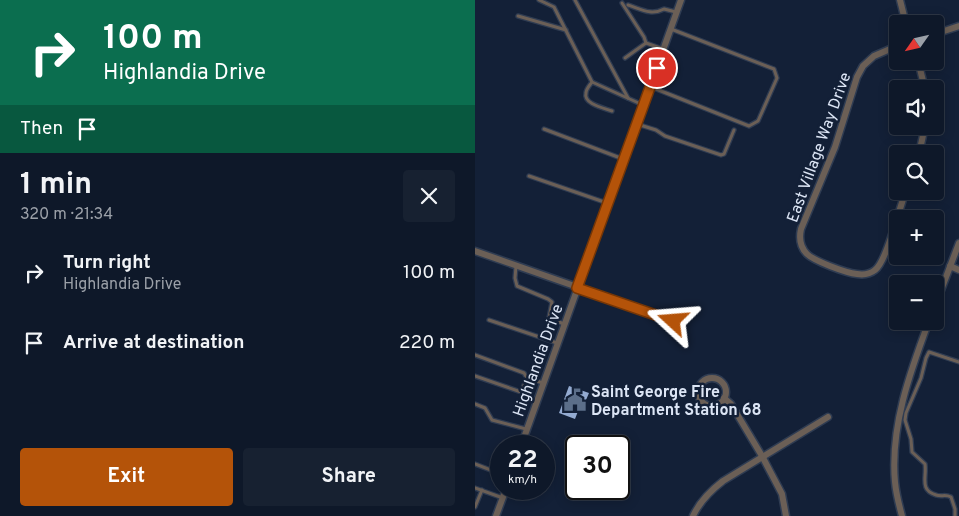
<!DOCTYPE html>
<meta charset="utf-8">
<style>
body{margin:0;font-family:Overpass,sans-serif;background:#172131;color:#f1f3f6;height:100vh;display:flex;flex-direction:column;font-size:19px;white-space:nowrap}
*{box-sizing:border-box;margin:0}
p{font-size:16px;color:#9ba0a8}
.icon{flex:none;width:28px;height:28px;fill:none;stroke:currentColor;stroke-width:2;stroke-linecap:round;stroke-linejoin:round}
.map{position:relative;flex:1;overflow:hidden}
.panel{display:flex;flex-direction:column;background:#0e1829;width:475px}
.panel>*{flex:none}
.hud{background:#0b6e4f;color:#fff;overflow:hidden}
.needle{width:32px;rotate:236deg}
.fabs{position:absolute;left:414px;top:15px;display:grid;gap:10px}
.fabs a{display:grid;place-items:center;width:55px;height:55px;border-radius:5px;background:#0e1829;box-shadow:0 2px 12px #0003,0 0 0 1px #2e3746;font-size:25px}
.speed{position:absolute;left:15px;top:435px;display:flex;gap:10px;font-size:25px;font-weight:700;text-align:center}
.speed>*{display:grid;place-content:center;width:65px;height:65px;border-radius:50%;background:#0e1829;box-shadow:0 2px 12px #0003,0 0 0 1px #2e3746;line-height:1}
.speed small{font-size:12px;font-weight:400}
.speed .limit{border:2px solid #111;border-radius:8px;background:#fff;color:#111}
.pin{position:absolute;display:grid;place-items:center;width:42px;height:42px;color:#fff;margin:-21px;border:2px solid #fff;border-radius:50%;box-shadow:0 1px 5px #0007}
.me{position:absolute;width:55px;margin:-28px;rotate:289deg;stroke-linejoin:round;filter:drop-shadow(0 0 4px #0008)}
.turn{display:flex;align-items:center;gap:18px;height:105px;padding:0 20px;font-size:22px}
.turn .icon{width:65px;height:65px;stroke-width:2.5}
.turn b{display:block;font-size:35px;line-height:42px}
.then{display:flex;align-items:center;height:48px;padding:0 20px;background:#0003;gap:10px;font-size:19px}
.round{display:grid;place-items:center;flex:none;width:52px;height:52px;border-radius:5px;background:#172131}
.overview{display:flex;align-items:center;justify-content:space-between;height:85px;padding:0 20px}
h1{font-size:30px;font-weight:700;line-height:38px}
.action{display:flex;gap:10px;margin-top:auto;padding:10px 20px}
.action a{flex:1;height:58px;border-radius:5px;background:#b45309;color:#fff;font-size:20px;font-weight:700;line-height:58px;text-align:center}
.action a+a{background:#172131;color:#f1f3f6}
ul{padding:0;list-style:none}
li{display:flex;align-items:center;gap:15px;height:70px;padding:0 20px}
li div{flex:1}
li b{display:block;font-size:19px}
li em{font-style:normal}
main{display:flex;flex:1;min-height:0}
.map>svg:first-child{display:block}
.building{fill:#94abd1}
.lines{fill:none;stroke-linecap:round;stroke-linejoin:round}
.service-casing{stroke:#2f3c52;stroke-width:5.5}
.minor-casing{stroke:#2f3c52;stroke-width:9}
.service{stroke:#6b5f56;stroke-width:3}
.minor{stroke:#6b5f56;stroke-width:6}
.route-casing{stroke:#753606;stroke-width:12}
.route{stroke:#b45309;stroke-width:9}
.labels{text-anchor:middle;stroke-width:5;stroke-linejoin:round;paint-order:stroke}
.street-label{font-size:16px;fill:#dce5f5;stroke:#132037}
.poi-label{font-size:16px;font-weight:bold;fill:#dce5f5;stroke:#132037;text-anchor:start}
</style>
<main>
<section class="panel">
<div class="hud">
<div class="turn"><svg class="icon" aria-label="right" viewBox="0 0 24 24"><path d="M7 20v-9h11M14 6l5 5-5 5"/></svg><div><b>100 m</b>Highlandia Drive</div></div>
<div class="then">Then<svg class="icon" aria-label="arrive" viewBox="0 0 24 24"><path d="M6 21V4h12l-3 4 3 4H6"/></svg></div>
</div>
<div class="overview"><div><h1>1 min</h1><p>320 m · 21:34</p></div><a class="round"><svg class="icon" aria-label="close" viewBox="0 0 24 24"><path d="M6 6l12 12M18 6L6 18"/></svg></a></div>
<ul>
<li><svg class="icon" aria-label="right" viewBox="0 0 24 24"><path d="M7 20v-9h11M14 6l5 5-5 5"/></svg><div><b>Turn right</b><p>Highlandia Drive</p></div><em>100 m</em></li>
<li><svg class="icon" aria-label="arrive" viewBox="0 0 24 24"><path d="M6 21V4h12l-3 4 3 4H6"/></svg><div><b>Arrive at destination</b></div><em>220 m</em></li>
</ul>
<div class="action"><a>Exit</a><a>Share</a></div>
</section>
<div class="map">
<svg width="484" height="516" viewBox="0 0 484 516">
<rect width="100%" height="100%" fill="#132037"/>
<path class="building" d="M 94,386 L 114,393 L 108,407 L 105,406 L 100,419 L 84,413 Z"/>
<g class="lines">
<defs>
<g id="service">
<path d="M 64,0 L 79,7 L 117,82 L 168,105"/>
<path d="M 100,0 L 153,98"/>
<path d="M 147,3 L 169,37 L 171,43"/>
<path d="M 153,5 C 166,9 176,16 189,9 L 201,12"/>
<path d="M 43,16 L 91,30"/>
<path d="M 150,58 L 171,43 L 188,49"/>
<path d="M 117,82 C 115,85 111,89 111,93 C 108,104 129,108 137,111"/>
<path d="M 176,87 L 274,126 L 283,121 L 302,78 L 299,69 L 196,29"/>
<path d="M 162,124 L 181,130 L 190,136 L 246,155 L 249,154 L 259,130"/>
<path d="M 69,129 L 148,159"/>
<path d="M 54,176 L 132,203"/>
<path d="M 41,266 L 40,278 L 42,286 L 73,299 L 77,302 L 74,318 L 89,324"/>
<path d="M 14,320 L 82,343"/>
<path d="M 0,355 L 49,373 L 52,378 L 68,383"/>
<path d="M 0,376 L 46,392 L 52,378"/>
<path d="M 0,404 L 10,408 L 17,420 L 51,429"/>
<path d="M 0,464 L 26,474"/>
<path d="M 0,488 L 28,498"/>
<path d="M 0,507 L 7,490"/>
<path d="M 480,516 L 480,509 L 476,497 C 470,494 467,497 461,495 C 444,490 452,477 450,464 L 437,452 L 436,439 L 430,420 L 431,413 L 446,378 L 451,358 L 454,352 L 484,362"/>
</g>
<g id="minor">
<path d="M 425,0 L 431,24"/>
<path d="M 460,34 L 484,26"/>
<path d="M 422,46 L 399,56 L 388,66 L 382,77 L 360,147 L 326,229 C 324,238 325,247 332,254 C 339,261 371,273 382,274 C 388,275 395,274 400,270 C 412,261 424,208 431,191"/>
<path d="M 443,61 L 450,89"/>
<path d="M 444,154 L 450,126"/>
<path d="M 0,251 L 199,321"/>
<path d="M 475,266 L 484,270"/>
<path d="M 460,306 L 484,243"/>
<circle cx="237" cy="392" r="14"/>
<path d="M 249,398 L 256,404 L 287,456 L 307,494 L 311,516"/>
<path d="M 46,446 L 206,0"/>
<path d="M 21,516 L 31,489"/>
<path d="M 218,516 C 225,501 235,491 248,481 L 353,417"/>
<path d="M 427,516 C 424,505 421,493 420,482 C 415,427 435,372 454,321"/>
</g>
</defs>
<use href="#service" class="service-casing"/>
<use href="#minor" class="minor-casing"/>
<use href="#service" class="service"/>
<use href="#minor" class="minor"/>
</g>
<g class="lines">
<defs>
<path id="route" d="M 182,68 L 102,288 L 198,321"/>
</defs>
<use href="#route" class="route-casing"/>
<use href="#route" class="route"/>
</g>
<defs>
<symbol id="civic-bare" viewBox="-9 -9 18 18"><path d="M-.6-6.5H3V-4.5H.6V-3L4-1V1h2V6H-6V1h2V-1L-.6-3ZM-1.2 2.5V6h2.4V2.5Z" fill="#5c6f8a" stroke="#132037" stroke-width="2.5" paint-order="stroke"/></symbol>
</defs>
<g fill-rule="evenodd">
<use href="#civic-bare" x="84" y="384" width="32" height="32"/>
</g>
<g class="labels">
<g class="street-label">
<text transform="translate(343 147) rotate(-70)" y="6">East Village Way Drive</text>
<text transform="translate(62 360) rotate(-70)" y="6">Highlandia Drive</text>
</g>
<g class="poi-label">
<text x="116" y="397">Saint George Fire<tspan x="116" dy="18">Department Station 68</tspan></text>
</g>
</g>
</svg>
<div class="fabs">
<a><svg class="needle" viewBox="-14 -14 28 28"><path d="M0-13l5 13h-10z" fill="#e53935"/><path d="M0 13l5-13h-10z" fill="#9ba0a8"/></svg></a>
<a><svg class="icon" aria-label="sound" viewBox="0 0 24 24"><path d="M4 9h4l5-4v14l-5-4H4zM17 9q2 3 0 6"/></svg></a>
<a><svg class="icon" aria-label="search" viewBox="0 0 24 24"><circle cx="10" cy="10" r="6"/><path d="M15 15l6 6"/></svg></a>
<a>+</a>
<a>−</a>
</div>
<div class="speed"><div>22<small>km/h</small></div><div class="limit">30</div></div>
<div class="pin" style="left:182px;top:68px;background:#d93025"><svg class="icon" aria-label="arrive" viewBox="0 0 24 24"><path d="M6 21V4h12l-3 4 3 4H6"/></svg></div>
<svg class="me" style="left:198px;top:321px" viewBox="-20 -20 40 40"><path d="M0-17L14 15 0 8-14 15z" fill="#b45309" stroke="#fff" stroke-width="4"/></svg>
</div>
</main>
